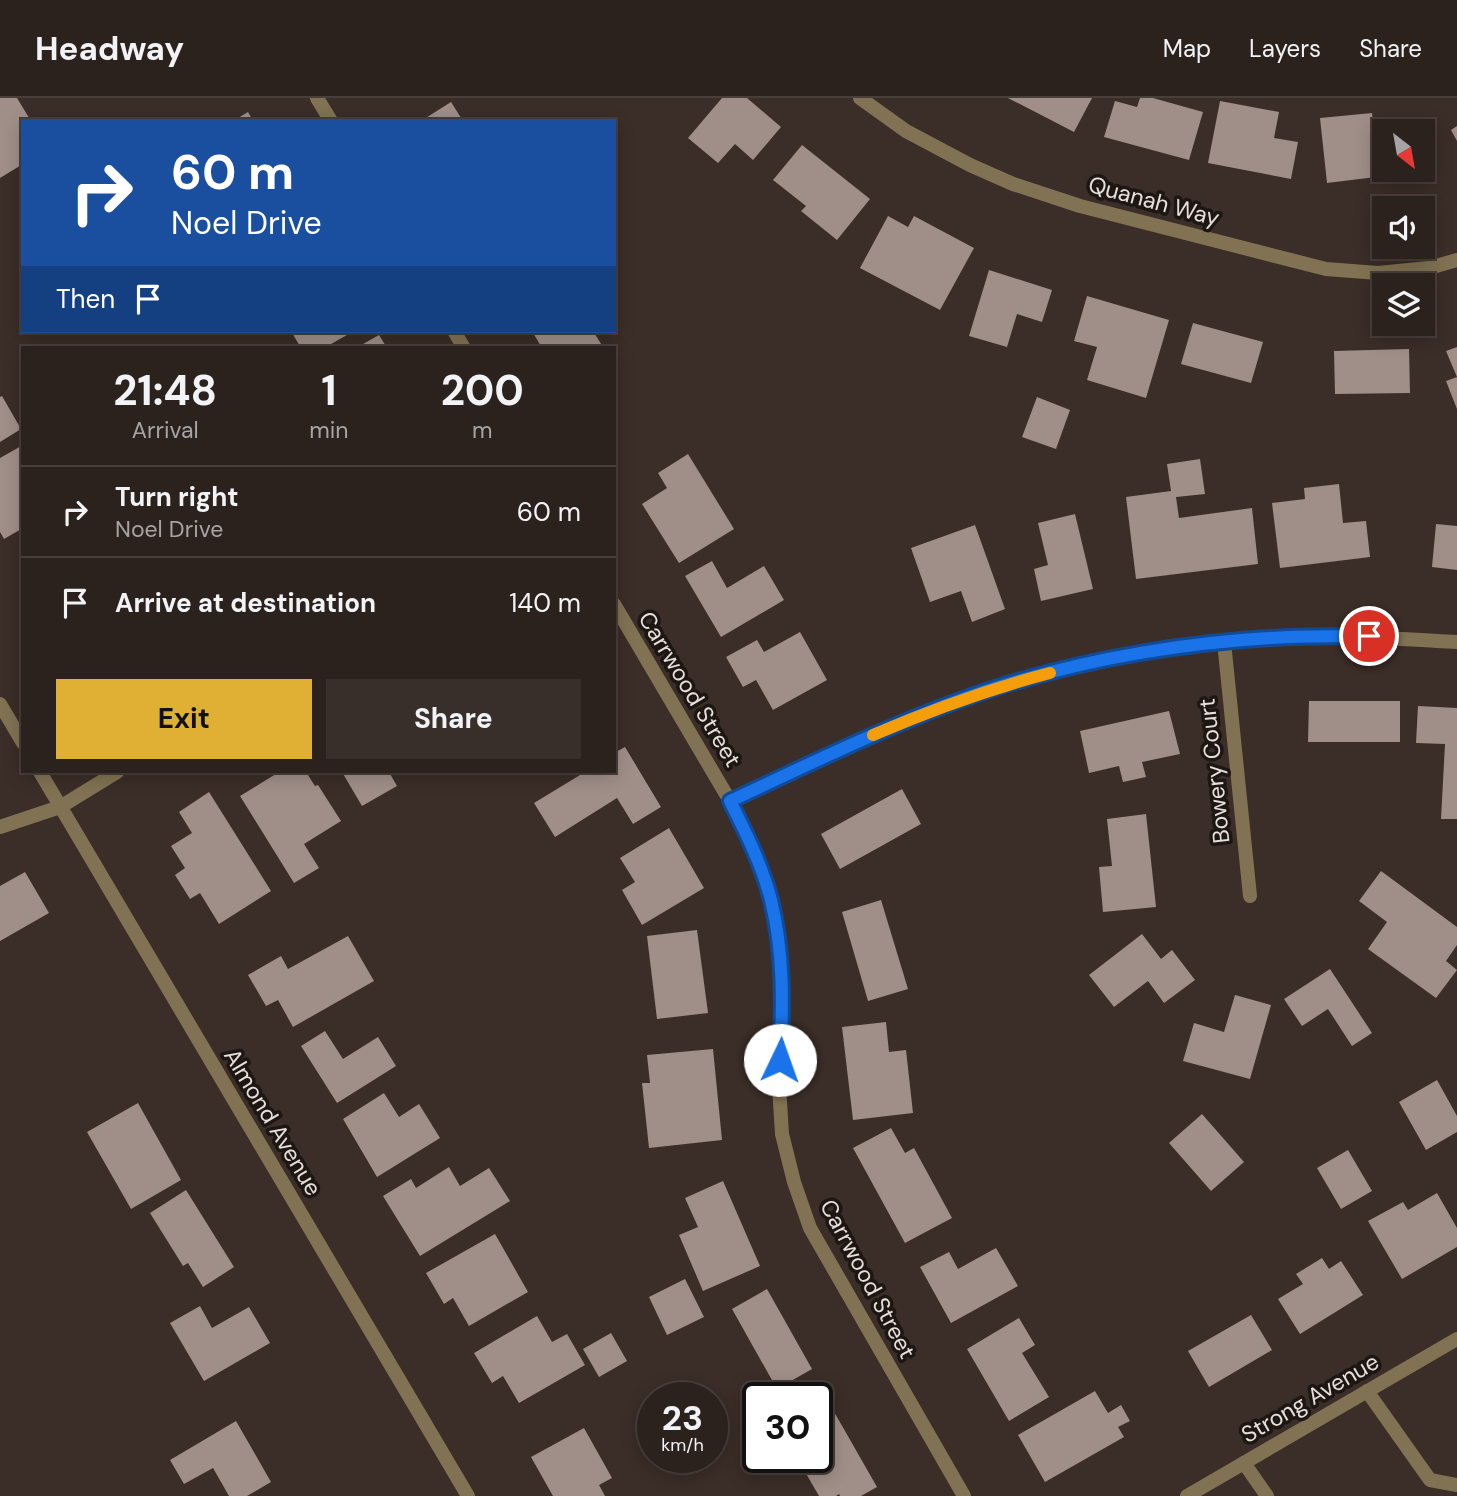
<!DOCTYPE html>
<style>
body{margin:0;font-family:"DM Sans",sans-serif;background:#382f2a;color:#f1f3f6;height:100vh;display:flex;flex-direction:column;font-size:26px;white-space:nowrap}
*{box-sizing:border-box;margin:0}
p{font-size:23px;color:#a6a4a4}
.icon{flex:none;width:38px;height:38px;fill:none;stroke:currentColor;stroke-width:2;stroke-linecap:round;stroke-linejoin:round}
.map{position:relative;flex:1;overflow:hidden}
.sheet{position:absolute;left:21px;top:248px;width:595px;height:427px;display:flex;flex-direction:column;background:#2c221d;border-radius:0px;box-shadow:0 4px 18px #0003,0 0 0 2px #483f3b}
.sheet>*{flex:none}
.banner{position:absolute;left:21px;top:21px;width:595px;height:214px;border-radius:0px;box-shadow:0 4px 18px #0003,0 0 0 2px #483f3b;background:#1a4fa0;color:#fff;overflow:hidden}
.needle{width:46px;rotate:149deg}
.buttons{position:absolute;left:1372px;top:21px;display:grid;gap:14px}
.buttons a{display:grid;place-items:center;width:63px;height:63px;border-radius:0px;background:#2c221d;box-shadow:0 4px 18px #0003,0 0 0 2px #483f3b;font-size:35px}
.speed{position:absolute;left:637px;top:1284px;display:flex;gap:14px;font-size:35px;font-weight:700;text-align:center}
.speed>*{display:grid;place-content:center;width:91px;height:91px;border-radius:50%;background:#2c221d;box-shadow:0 4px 18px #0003,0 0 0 2px #483f3b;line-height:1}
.speed small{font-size:18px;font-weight:400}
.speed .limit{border:4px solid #111;border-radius:10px;background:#fff;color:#111}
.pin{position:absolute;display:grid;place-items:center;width:60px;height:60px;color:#fff;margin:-30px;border:4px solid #fff;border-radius:50%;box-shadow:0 2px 7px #0007}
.me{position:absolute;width:77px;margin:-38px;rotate:3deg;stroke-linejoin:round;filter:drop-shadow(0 0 5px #0008)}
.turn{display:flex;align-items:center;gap:24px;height:147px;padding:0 35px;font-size:32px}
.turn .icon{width:91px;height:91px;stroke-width:2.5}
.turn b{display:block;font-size:49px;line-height:60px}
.then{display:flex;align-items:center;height:66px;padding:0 35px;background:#0003;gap:14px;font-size:26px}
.eta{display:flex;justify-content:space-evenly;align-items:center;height:119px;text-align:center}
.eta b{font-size:42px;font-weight:700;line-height:49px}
.button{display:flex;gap:14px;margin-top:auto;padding:14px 35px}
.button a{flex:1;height:80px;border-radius:0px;background:#dfb034;color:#111;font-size:28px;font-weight:700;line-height:80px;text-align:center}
.button a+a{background:#382f2a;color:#f1f3f6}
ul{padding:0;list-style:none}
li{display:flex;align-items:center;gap:21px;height:91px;padding:0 35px;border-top:2px solid #483f3b}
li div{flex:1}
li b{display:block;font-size:26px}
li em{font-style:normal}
header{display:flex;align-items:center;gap:42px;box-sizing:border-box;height:98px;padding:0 35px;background:#2c221d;border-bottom:2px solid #483f3b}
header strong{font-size:33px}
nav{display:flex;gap:38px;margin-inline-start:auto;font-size:24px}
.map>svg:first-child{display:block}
.building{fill:#a08f88}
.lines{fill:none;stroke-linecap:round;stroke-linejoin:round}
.service{stroke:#817253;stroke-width:14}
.minor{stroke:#817253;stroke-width:14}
.tertiary{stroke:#817253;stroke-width:14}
.route-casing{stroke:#114b97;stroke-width:18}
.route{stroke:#1a73e8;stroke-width:12}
.slow{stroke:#f59e0b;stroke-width:12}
.labels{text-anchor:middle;stroke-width:7;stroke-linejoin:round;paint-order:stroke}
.street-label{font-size:23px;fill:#e8dfdb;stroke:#1d1714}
</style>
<header>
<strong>Headway</strong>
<nav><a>Map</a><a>Layers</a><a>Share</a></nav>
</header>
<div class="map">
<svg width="1457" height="1398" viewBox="0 0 1457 1398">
<rect width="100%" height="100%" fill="#3b2d27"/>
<g class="building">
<path d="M 0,0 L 17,0 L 31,23 L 23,23 L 23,66 L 0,80 Z"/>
<path d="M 722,0 L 747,0 L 781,29 L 753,62 L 735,46 L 718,65 L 688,40 Z"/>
<path d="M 1008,0 L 1092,0 L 1074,34 Z"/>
<path d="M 1140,0 L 1153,0 L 1203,14 L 1189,62 L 1104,39 L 1115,3 L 1137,9 Z"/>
<path d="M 1220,3 L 1279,14 L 1274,40 L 1298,44 L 1291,81 L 1208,65 Z"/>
<path d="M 451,4 L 463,23 L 421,23 Z"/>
<path d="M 248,14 L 253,23 L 233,23 Z"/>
<path d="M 1372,15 L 1374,35 L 1384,34 L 1384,72 L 1423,72 L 1423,33 L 1408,33 L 1408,31 L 1429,29 L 1433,72 L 1327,85 L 1320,20 Z"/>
<path d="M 1457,28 L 1457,43 L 1451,32 Z"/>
<path d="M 802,47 L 870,101 L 837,142 L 801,113 L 806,108 L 773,82 Z"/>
<path d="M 888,118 L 908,129 L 914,118 L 974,150 L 940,212 L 860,170 Z"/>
<path d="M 989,172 L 1052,192 L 1042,224 L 1017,216 L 1007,249 L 969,238 Z"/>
<path d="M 1087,198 L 1169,222 L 1146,300 L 1087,282 L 1097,249 L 1074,243 Z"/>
<path d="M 1193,225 L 1263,244 L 1251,285 L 1181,266 Z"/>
<path d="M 291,233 L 354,233 L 324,250 L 301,250 Z"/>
<path d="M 532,233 L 593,233 L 603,249 L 600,250 L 542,250 Z"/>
<path d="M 379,237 L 387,250 L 356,250 Z"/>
<path d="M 1457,249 L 1457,311 L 1446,283 L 1457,279 L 1446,253 Z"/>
<path d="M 1409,251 L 1410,295 L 1335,296 L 1334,253 Z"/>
<path d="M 2,298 L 21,331 L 0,344 L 0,299 Z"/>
<path d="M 1037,299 L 1070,312 L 1056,351 L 1022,339 Z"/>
<path d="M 23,347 L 23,430 L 4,441 L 0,434 L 0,360 Z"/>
<path d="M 688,356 L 734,431 L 679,465 L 642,406 L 667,390 L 658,375 Z"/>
<path d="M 1200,361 L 1205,396 L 1176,399 L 1179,420 L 1252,410 L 1258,466 L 1136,481 L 1126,399 L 1171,393 L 1167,366 Z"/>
<path d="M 1339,386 L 1343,425 L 1366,423 L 1370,459 L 1280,470 L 1272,405 L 1305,401 L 1304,390 Z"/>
<path d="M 1075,416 L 1093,491 L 1041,503 L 1034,471 L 1048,467 L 1038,425 Z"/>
<path d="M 1436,426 L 1457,428 L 1457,472 L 1432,469 Z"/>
<path d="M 975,427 L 1005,511 L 972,524 L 961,493 L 930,504 L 911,450 Z"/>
<path d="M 712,463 L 727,490 L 764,468 L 784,502 L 721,539 L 685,478 Z"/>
<path d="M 800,534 L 827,582 L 773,612 L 756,582 L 743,589 L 726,559 L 757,542 L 764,554 Z"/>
<path d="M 1309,603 L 1400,603 L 1400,644 L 1308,644 Z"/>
<path d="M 1418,608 L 1457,610 L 1457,721 L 1441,721 L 1445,646 L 1416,645 Z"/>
<path d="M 1169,613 L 1180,656 L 1142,664 L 1146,679 L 1123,684 L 1119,668 L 1089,675 L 1080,633 Z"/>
<path d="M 625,649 L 661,709 L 633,726 L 617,700 L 555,739 L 534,705 L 585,674 L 614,674 L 614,655 Z"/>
<path d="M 279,674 L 306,674 L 315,688 L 318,687 L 341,723 L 304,746 L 319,770 L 294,785 L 240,698 Z"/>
<path d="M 342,674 L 389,674 L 397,688 L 362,708 Z"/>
<path d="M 902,691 L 921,726 L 840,771 L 821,736 Z"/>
<path d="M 209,694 L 271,793 L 219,826 L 200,795 L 190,801 L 175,777 L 185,770 L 171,748 L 192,735 L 179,714 Z"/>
<path d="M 1146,716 L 1156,809 L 1103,814 L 1099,769 L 1112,768 L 1107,721 Z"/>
<path d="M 669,730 L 704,790 L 642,827 L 622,792 L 635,784 L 620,760 Z"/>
<path d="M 1381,773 L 1457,829 L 1457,847 L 1446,863 L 1457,872 L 1436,900 L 1368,851 L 1387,824 L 1359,803 Z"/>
<path d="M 25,774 L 49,815 L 0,843 L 0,788 Z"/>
<path d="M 881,802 L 908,891 L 868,903 L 842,814 Z"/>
<path d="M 697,832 L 708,915 L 657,921 L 647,838 Z"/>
<path d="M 1142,836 L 1161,861 L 1172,852 L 1195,882 L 1164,905 L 1148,883 L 1114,909 L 1089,877 Z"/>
<path d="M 348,838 L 374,883 L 293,929 L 278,902 L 266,908 L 248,877 L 281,858 L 288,871 Z"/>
<path d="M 1330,871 L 1372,935 L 1352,948 L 1328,911 L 1302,928 L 1284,901 Z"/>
<path d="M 1235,897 L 1271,907 L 1250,981 L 1183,963 L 1194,925 L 1224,934 Z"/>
<path d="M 886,924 L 889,954 L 906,952 L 913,1015 L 853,1022 L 842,929 Z"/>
<path d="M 325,933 L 343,961 L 378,939 L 396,968 L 337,1005 L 301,948 Z"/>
<path d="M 713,951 L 722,1042 L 649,1050 L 642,985 L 650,985 L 647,957 Z"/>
<path d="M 1437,982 L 1457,1018 L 1457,1034 L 1426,1052 L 1399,1004 Z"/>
<path d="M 384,995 L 399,1019 L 419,1006 L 440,1040 L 377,1079 L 343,1021 Z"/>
<path d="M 138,1005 L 181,1082 L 131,1111 L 87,1034 Z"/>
<path d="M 1202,1016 L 1244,1064 L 1211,1093 L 1169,1045 Z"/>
<path d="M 891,1030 L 905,1055 L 914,1050 L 952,1120 L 905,1145 L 853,1050 Z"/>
<path d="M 1348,1052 L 1372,1093 L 1341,1111 L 1317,1070 Z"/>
<path d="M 449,1069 L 460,1088 L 489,1070 L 510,1103 L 420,1158 L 383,1098 L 411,1081 L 416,1090 Z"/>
<path d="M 723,1083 L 760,1168 L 703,1193 L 679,1137 L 698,1129 L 685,1100 Z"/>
<path d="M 186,1092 L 234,1169 L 203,1189 L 188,1165 L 183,1168 L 150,1115 Z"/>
<path d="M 1437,1095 L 1457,1130 L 1457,1149 L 1402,1181 L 1368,1123 L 1403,1104 L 1408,1112 Z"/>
<path d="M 495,1136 L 528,1194 L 469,1228 L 453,1200 L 444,1206 L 426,1175 Z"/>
<path d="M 996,1150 L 1018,1188 L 951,1225 L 920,1169 L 949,1154 L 958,1171 Z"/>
<path d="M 1322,1160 L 1329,1171 L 1341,1163 L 1363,1197 L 1300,1236 L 1278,1201 L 1303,1186 L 1296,1176 Z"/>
<path d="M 685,1181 L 704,1219 L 667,1237 L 649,1199 Z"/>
<path d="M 767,1191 L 812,1271 L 777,1291 L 732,1211 Z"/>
<path d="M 200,1208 L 212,1230 L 249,1209 L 270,1245 L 204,1283 L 170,1225 Z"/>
<path d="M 1251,1217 L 1272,1252 L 1209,1289 L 1188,1253 Z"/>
<path d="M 537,1218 L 552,1244 L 567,1236 L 585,1267 L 519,1305 L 503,1278 L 492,1285 L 474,1255 Z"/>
<path d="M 1019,1220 L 1035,1247 L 1022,1255 L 1049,1299 L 1009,1323 L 967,1251 Z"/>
<path d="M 611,1235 L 627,1263 L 599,1279 L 583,1251 Z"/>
<path d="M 1095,1293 L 1108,1315 L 1121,1307 L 1130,1323 L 1118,1329 L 1124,1339 L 1045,1384 L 1018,1337 Z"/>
<path d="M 825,1298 L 877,1389 L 861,1398 L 840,1398 L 839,1396 L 836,1398 L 819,1398 L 804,1372 L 817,1365 L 814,1360 L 817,1360 L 817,1303 Z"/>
<path d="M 236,1323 L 271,1384 L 247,1398 L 229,1398 L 213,1370 L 184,1386 L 170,1362 Z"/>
<path d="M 584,1330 L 612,1380 L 599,1387 L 605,1398 L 553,1398 L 531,1359 Z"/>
</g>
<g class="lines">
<g class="service">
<path d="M 1367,1293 L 1430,1382 L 1457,1387"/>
<path d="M 1244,1365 L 1267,1398"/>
</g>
<g class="minor">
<path d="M 317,0 L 331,23"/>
<path d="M 860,0 L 906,33 L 970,67 L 1013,86 L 1080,108 L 1326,171 L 1378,175 L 1429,170 L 1457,162"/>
<path d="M 454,233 L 464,250"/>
<path d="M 614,506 L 730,703 L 752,748 L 771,801 L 781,855 L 783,911 L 779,988 L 782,1036 L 794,1084 L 810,1130 L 964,1398"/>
<path d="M 1224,544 L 1250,798"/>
<path d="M 730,703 C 818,662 906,618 999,589 C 1091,560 1196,541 1292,539 C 1347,537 1402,541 1457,544"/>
<path d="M 0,729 L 60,709 L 117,674"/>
<path d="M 1187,1398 L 1457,1241"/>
</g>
<g class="tertiary">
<path d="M 0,606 L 23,645"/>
<path d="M 40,674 L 468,1398"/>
</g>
</g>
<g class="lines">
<defs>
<path id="route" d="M 780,962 C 783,908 784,855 771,802 C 762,767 746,735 730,703 C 818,662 905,619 998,589 C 1090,560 1193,543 1290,539 C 1316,538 1343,538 1369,538"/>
</defs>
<use href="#route" class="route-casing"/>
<use href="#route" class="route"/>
<path class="slow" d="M 873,637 C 931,612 989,591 1050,575"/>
</g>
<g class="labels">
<g class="street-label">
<text transform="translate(1154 103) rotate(15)" y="8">Quanah Way</text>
<text transform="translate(690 591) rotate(59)" y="8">Carrwood Street</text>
<text transform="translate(1214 673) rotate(-96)" y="8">Bowery Court</text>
<text transform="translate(273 1024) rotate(59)" y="8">Almond Avenue</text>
<text transform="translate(868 1181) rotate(62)" y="8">Carrwood Street</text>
<text transform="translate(1310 1300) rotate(-30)" y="8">Strong Avenue</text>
</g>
</g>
</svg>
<div class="buttons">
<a><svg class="needle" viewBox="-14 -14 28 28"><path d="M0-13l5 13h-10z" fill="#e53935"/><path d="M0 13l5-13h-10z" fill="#a6a4a4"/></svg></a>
<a><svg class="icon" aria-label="sound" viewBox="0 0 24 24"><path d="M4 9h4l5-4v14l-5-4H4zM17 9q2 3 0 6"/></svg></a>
<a><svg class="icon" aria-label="layers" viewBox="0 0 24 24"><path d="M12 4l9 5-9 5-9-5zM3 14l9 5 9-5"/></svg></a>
</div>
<div class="speed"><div>23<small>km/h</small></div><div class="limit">30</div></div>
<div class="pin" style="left:1369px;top:538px;background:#d93025"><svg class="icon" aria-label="arrive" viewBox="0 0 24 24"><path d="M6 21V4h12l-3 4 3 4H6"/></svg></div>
<svg class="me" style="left:780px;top:962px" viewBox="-20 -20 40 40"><circle r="19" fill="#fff"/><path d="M0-13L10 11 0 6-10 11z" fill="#1a73e8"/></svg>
<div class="banner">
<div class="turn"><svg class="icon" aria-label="right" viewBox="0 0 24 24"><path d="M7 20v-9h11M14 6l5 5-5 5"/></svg><div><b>60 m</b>Noel Drive</div></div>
<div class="then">Then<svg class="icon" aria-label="arrive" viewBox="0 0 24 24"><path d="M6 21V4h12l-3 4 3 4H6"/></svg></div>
</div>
<section class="sheet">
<div class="eta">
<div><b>21:48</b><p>Arrival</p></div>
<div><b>1</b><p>min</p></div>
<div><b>200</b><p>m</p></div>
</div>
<ul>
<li><svg class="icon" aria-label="right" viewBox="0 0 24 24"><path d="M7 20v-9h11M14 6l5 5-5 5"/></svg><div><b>Turn right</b><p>Noel Drive</p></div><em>60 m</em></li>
<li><svg class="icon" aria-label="arrive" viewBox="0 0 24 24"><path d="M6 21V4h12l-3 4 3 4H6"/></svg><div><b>Arrive at destination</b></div><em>140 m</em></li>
</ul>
<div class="button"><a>Exit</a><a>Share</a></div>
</section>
</div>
